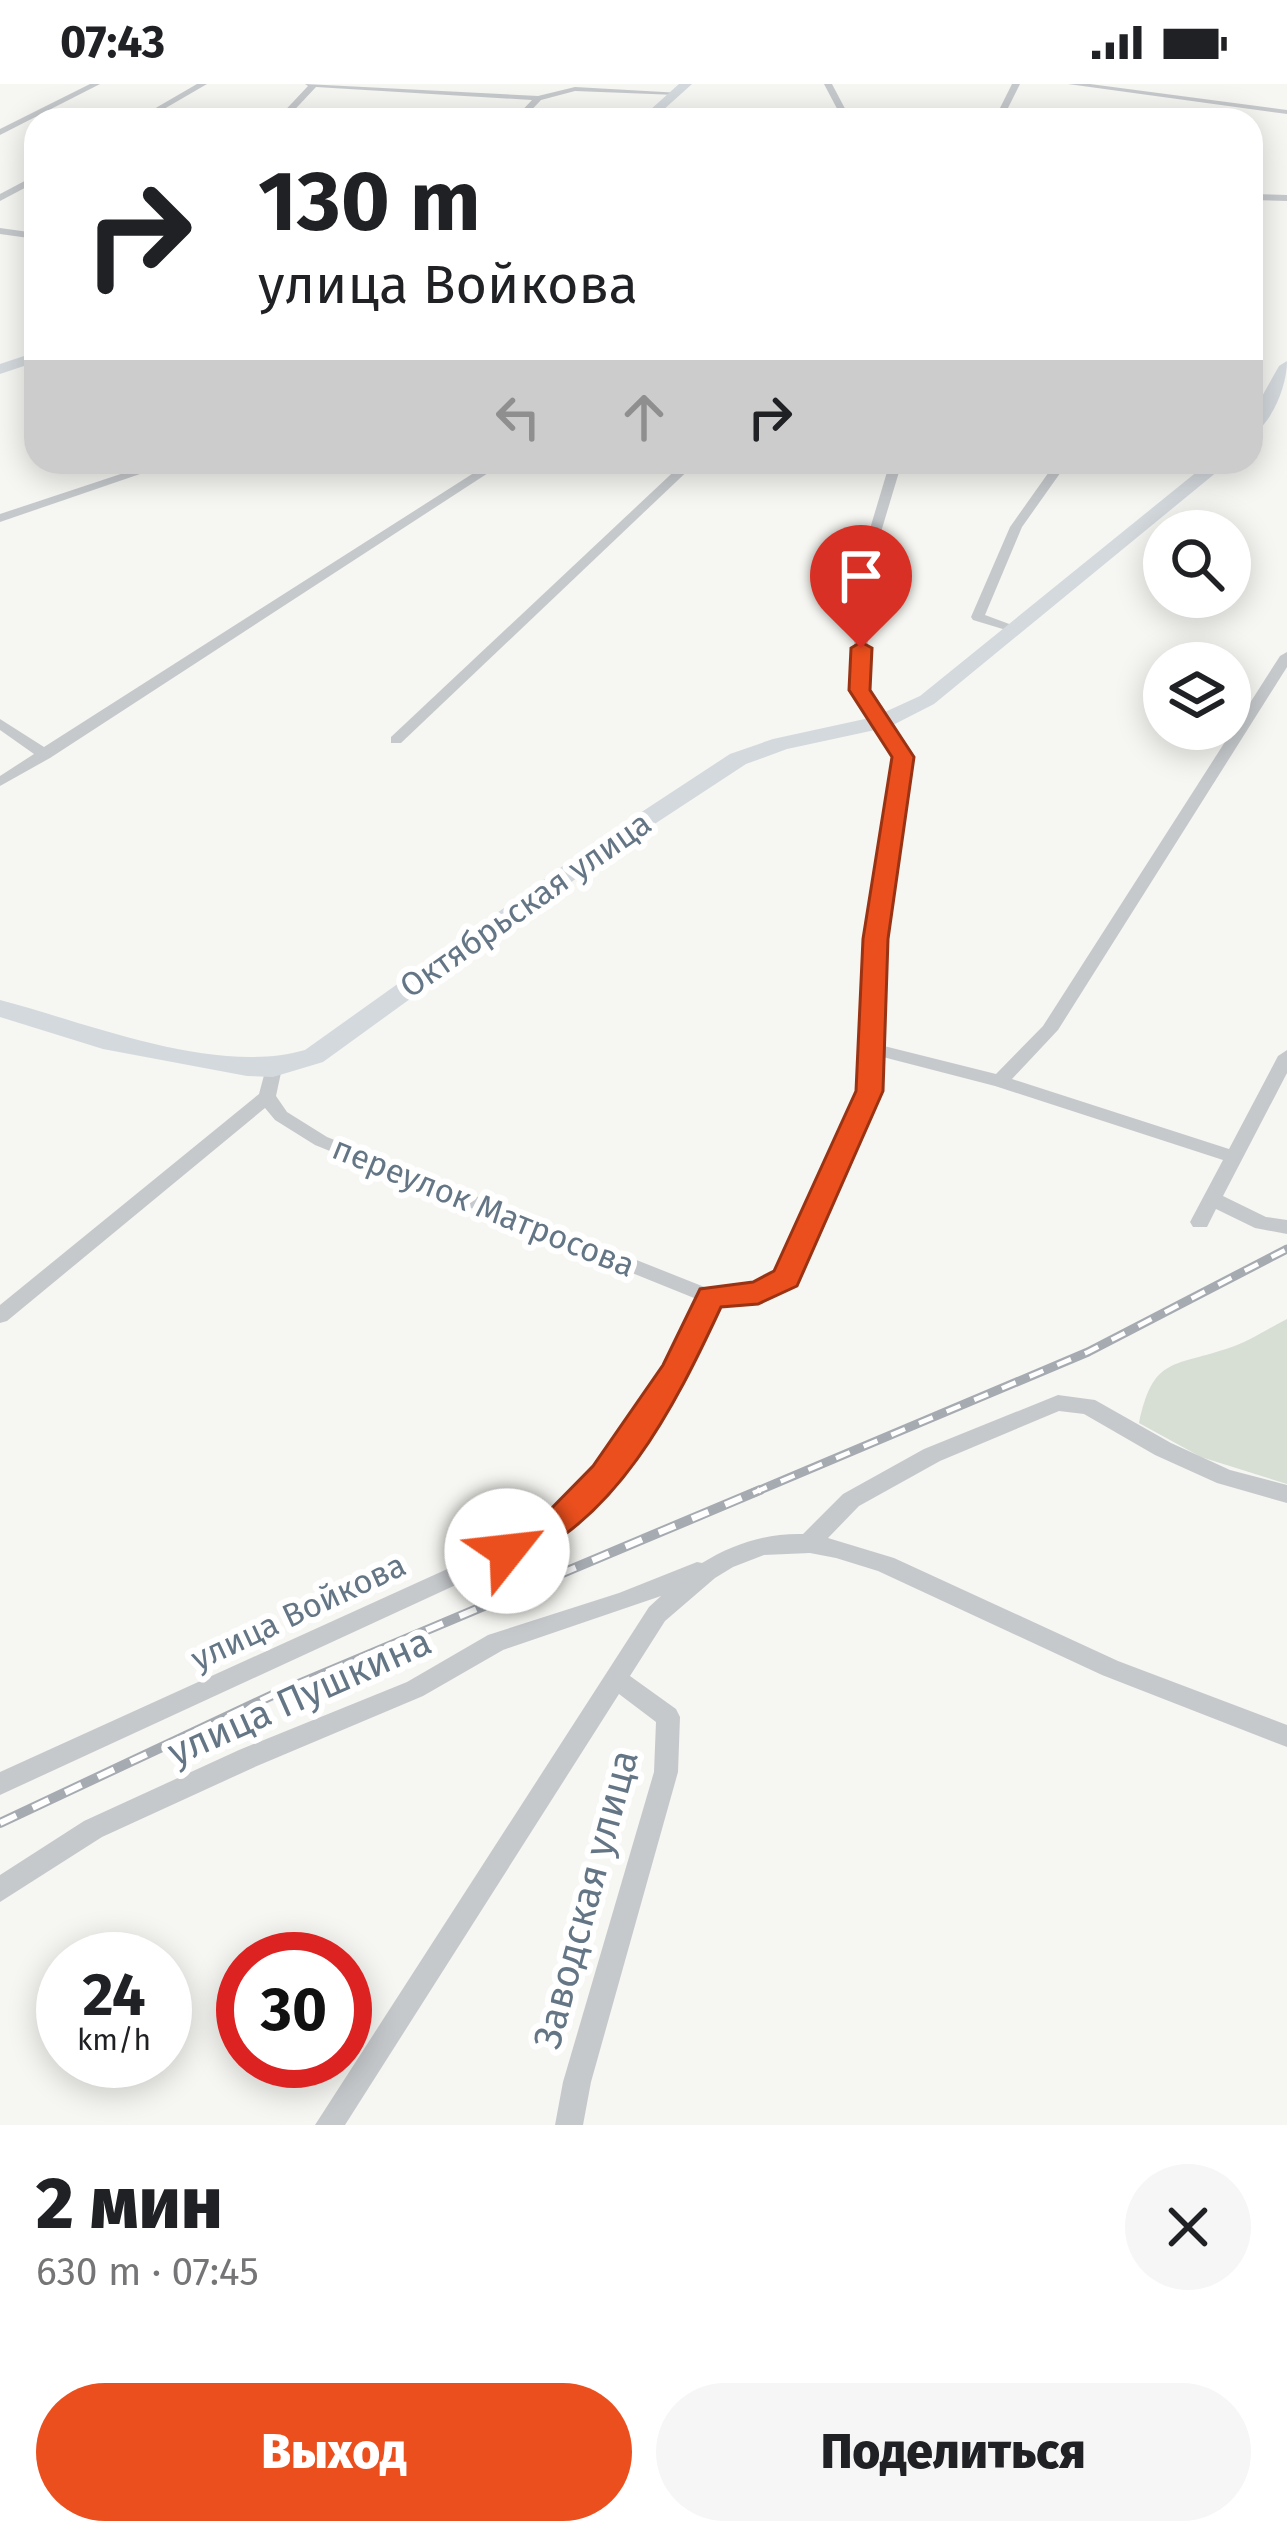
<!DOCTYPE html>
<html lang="ru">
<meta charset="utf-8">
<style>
body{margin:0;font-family:"Fira Sans",sans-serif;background:#f6f6f6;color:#202124;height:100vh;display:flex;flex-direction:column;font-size:45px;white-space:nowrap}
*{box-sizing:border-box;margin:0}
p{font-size:39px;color:#757577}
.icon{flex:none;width:66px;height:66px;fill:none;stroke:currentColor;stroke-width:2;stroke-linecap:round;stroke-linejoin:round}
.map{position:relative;height:2041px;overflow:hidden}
.side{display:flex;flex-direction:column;background:#fff;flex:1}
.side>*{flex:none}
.top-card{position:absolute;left:24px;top:24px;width:1239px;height:366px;border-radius:36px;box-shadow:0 6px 30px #0003;background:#fff;color:#202124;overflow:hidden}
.tools{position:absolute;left:1143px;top:426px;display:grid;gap:24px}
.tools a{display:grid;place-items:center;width:108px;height:108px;border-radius:50%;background:#fff;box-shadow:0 6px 30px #0003;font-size:60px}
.speed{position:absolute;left:36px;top:1848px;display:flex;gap:24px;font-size:60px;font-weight:700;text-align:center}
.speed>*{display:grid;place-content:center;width:156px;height:156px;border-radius:50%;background:#fff;box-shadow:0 6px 30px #0003;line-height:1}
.speed small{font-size:30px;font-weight:400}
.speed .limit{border:18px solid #d22;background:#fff;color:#111}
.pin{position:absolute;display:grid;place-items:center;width:102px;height:102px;color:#fff;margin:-123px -51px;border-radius:50% 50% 50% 0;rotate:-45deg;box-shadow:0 0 12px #0007}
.pin .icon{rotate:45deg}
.me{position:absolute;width:132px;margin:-66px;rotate:61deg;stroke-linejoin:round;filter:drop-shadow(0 0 9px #0008)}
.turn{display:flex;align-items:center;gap:42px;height:252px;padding:0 36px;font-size:54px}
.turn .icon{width:156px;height:156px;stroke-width:2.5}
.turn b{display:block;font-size:84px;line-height:102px}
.lanes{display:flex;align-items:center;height:114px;padding:0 36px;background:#0003;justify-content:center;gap:60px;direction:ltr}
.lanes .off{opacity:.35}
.round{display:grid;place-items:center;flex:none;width:126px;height:126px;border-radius:63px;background:#f6f6f6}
.summary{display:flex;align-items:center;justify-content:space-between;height:204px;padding:0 36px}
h1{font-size:72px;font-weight:800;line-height:90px}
.button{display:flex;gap:24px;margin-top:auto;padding:24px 36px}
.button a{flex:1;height:138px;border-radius:72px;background:#eb4f1d;color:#fff;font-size:48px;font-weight:800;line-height:138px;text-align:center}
.button a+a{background:#f6f6f6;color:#202124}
.status{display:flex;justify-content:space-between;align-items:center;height:84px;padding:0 60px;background:#fff;direction:ltr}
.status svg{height:33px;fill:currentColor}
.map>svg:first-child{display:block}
.green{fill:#d7ded3}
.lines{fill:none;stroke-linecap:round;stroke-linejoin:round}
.street{fill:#c6c9cc;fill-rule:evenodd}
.secondary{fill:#d4d9dd;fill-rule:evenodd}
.rail-far1-casing{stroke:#a5abb1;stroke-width:9}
.rail-casing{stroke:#a5abb1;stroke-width:10}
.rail-far1{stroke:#fff;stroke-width:4.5;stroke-dasharray:15;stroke-linecap:butt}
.rail{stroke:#fff;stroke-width:6;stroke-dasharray:18;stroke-linecap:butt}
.route{fill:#eb4f1d;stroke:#993313;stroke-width:3}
.labels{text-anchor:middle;stroke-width:12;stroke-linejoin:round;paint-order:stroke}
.street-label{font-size:33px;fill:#647685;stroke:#fff}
.near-street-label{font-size:39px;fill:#647685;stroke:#fff}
</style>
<div class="status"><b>07:43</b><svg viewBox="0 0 49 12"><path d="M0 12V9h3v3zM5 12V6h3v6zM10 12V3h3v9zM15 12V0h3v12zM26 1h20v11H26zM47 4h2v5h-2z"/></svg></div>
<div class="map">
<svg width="1287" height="2041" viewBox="0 0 1287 2041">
<rect width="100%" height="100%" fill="#f6f6f2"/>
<path class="green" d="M 1287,1235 L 1287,1400 L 1201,1373 L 1139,1339 C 1153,1274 1171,1283 1226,1265 C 1247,1259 1267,1245 1287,1235 Z"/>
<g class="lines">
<g class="street">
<path d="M 90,0 L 100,0 L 0,51 L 0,45 Z"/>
<path d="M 197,0 L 207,0 L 145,36 L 135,36 Z"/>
<path d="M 305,0 L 538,12 L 575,3 L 681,9 L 677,11 L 575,7 L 541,16 L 522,36 L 513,36 L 532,16 L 316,3 L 285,36 L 276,36 L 308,2 Z"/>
<path d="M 824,0 L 832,0 L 851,36 L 843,36 Z"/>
<path d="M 1012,0 L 1020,0 L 1002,36 L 994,36 Z"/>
<path d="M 1068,0 L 1090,0 L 1287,26 L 1287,30 Z"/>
<path d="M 1165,33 L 1171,33 L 1172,36 L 1164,36 Z"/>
<path d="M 36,91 L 36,98 L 0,117 L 0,110 Z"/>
<path d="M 1251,110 L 1287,111 L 1287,117 L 1251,116 Z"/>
<path d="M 0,144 L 36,149 L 36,155 L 0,150 Z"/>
<path d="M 157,378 L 175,378 L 0,438 L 0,430 Z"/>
<path d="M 491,378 L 505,378 L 50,674 L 0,702 L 0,692 L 34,670 L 0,646 L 0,635 L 44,663 Z"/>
<path d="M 684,378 L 697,378 L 401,659 L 391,659 L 391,653 Z"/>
<path d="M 890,378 L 902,378 L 881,448 L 870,501 L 866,606 L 910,673 L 884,855 L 880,961 L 996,990 L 1043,942 L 1280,572 L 1287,568 L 1287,583 L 1058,946 L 1012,995 L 1229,1065 L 1278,972 L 1287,966 L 1287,989 L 1223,1112 L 1266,1133 L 1287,1136 L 1287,1150 L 1255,1144 L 1216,1125 L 1207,1143 L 1193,1143 L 1190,1138 L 1223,1076 L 995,1002 L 879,972 L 878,1007 L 793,1200 L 757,1215 L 718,1220 C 675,1306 623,1384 558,1454 L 0,1711 L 0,1688 L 542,1442 C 606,1374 657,1299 699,1216 L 315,1061 L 275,1036 L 265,1024 L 7,1237 L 0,1239 L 0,1221 L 259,1010 L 267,980 L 273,978 L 282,984 L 276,1012 L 287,1028 L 327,1053 L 712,1206 L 754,1201 L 778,1190 L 860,1007 L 868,855 L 896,673 L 852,606 L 857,501 L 869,448 Z"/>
<path d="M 1056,378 L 1068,378 L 1022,443 L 985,531 L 1023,545 L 1016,549 L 973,536 L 971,533 L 1010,443 Z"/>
<path d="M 1058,1311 L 1095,1316 L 1171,1359 L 1230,1386 L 1287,1401 L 1287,1419 L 1217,1399 L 1155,1371 L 1084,1330 L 1059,1327 L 940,1377 L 859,1422 L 828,1454 L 894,1474 L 1118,1577 L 1287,1641 L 1287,1663 L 1102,1591 L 878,1487 L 836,1474 L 810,1469 L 764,1471 L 733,1483 L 715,1494 L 665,1537 L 630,1592 L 676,1625 L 680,1633 L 678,1688 L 591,1998 L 583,2041 L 555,2041 L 563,1998 L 654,1688 L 656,1638 L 619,1610 L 345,2041 L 315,2041 L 649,1523 L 661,1512 L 503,1566 L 423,1612 L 257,1682 L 102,1753 L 0,1818 L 0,1791 L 84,1737 L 239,1666 L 407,1598 L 488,1551 L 619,1509 L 697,1478 L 702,1479 C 733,1460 766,1449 803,1450 L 843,1410 L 924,1365 Z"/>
</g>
<g class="secondary">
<path d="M 679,0 L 692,0 L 652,36 L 639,36 Z"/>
<path d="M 36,268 L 36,278 L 0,290 L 0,280 Z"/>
<path d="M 1287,277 C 1287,302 1272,339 1251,352 L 1251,332 L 1279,282 Z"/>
<path d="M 1209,378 L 1229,378 L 934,620 L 889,643 L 787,665 L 746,680 L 621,762 L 323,978 L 273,993 L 247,992 L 103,965 L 0,933 L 0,916 C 88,939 215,992 305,966 L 605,752 L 730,670 L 773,655 L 874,633 L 920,612 Z"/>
</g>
<defs>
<path id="rail-far1" d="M 753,1409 L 1088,1268 L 1287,1165"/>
<path id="rail" d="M 0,1739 L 277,1609 L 760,1406"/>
</defs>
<use href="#rail-far1" class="rail-far1-casing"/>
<use href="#rail" class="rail-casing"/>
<use href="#rail-far1" class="rail-far1"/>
<use href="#rail" class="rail"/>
</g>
<path class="route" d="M 861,558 L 872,564 L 870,606 L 914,673 L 888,855 L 883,1007 L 797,1202 L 758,1220 L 721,1223 C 676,1320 614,1445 507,1481 L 495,1477 L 490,1467 L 495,1457 L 538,1438 L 593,1382 L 663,1281 L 700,1205 L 753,1198 L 774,1187 L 856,1007 L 863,855 L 892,673 L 849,606 L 851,564 Z"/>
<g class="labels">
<g class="street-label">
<text transform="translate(525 820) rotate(-35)" y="12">Октябрьская улица</text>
<text transform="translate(484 1122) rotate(22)" y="12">переулок Матросова</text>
<text transform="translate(298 1527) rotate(-25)" y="12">улица Войкова</text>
</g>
<g class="near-street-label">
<text transform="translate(299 1612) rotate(-24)" y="14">улица Пушкина</text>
<text transform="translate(585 1815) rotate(-75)" y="14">Заводская улица</text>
</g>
</g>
</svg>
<div class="tools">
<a><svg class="icon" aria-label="search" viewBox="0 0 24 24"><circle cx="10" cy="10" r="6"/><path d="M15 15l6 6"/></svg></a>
<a><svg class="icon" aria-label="layers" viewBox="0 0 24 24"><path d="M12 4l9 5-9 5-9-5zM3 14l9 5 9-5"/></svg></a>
</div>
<div class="speed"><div>24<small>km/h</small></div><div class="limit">30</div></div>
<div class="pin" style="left:861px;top:564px;background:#d93025"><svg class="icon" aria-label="arrive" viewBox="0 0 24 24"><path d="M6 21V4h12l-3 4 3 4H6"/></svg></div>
<svg class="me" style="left:507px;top:1467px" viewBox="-20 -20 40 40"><circle r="19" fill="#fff"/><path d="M0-13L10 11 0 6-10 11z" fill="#eb4f1d"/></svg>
<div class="top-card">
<div class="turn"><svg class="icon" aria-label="right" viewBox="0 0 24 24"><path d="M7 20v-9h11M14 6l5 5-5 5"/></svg><div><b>130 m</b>улица Войкова</div></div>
<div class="lanes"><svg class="icon off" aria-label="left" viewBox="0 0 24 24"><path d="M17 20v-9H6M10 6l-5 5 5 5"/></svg><svg class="icon off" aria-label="ahead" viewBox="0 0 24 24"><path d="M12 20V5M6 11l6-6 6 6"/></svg><svg class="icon" aria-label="right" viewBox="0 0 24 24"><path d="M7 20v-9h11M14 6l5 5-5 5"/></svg></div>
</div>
</div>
<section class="side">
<div class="summary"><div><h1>2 мин</h1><p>630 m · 07:45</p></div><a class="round"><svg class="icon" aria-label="close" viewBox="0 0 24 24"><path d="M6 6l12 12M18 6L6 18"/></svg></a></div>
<div class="button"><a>Выход</a><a>Поделиться</a></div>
</section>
